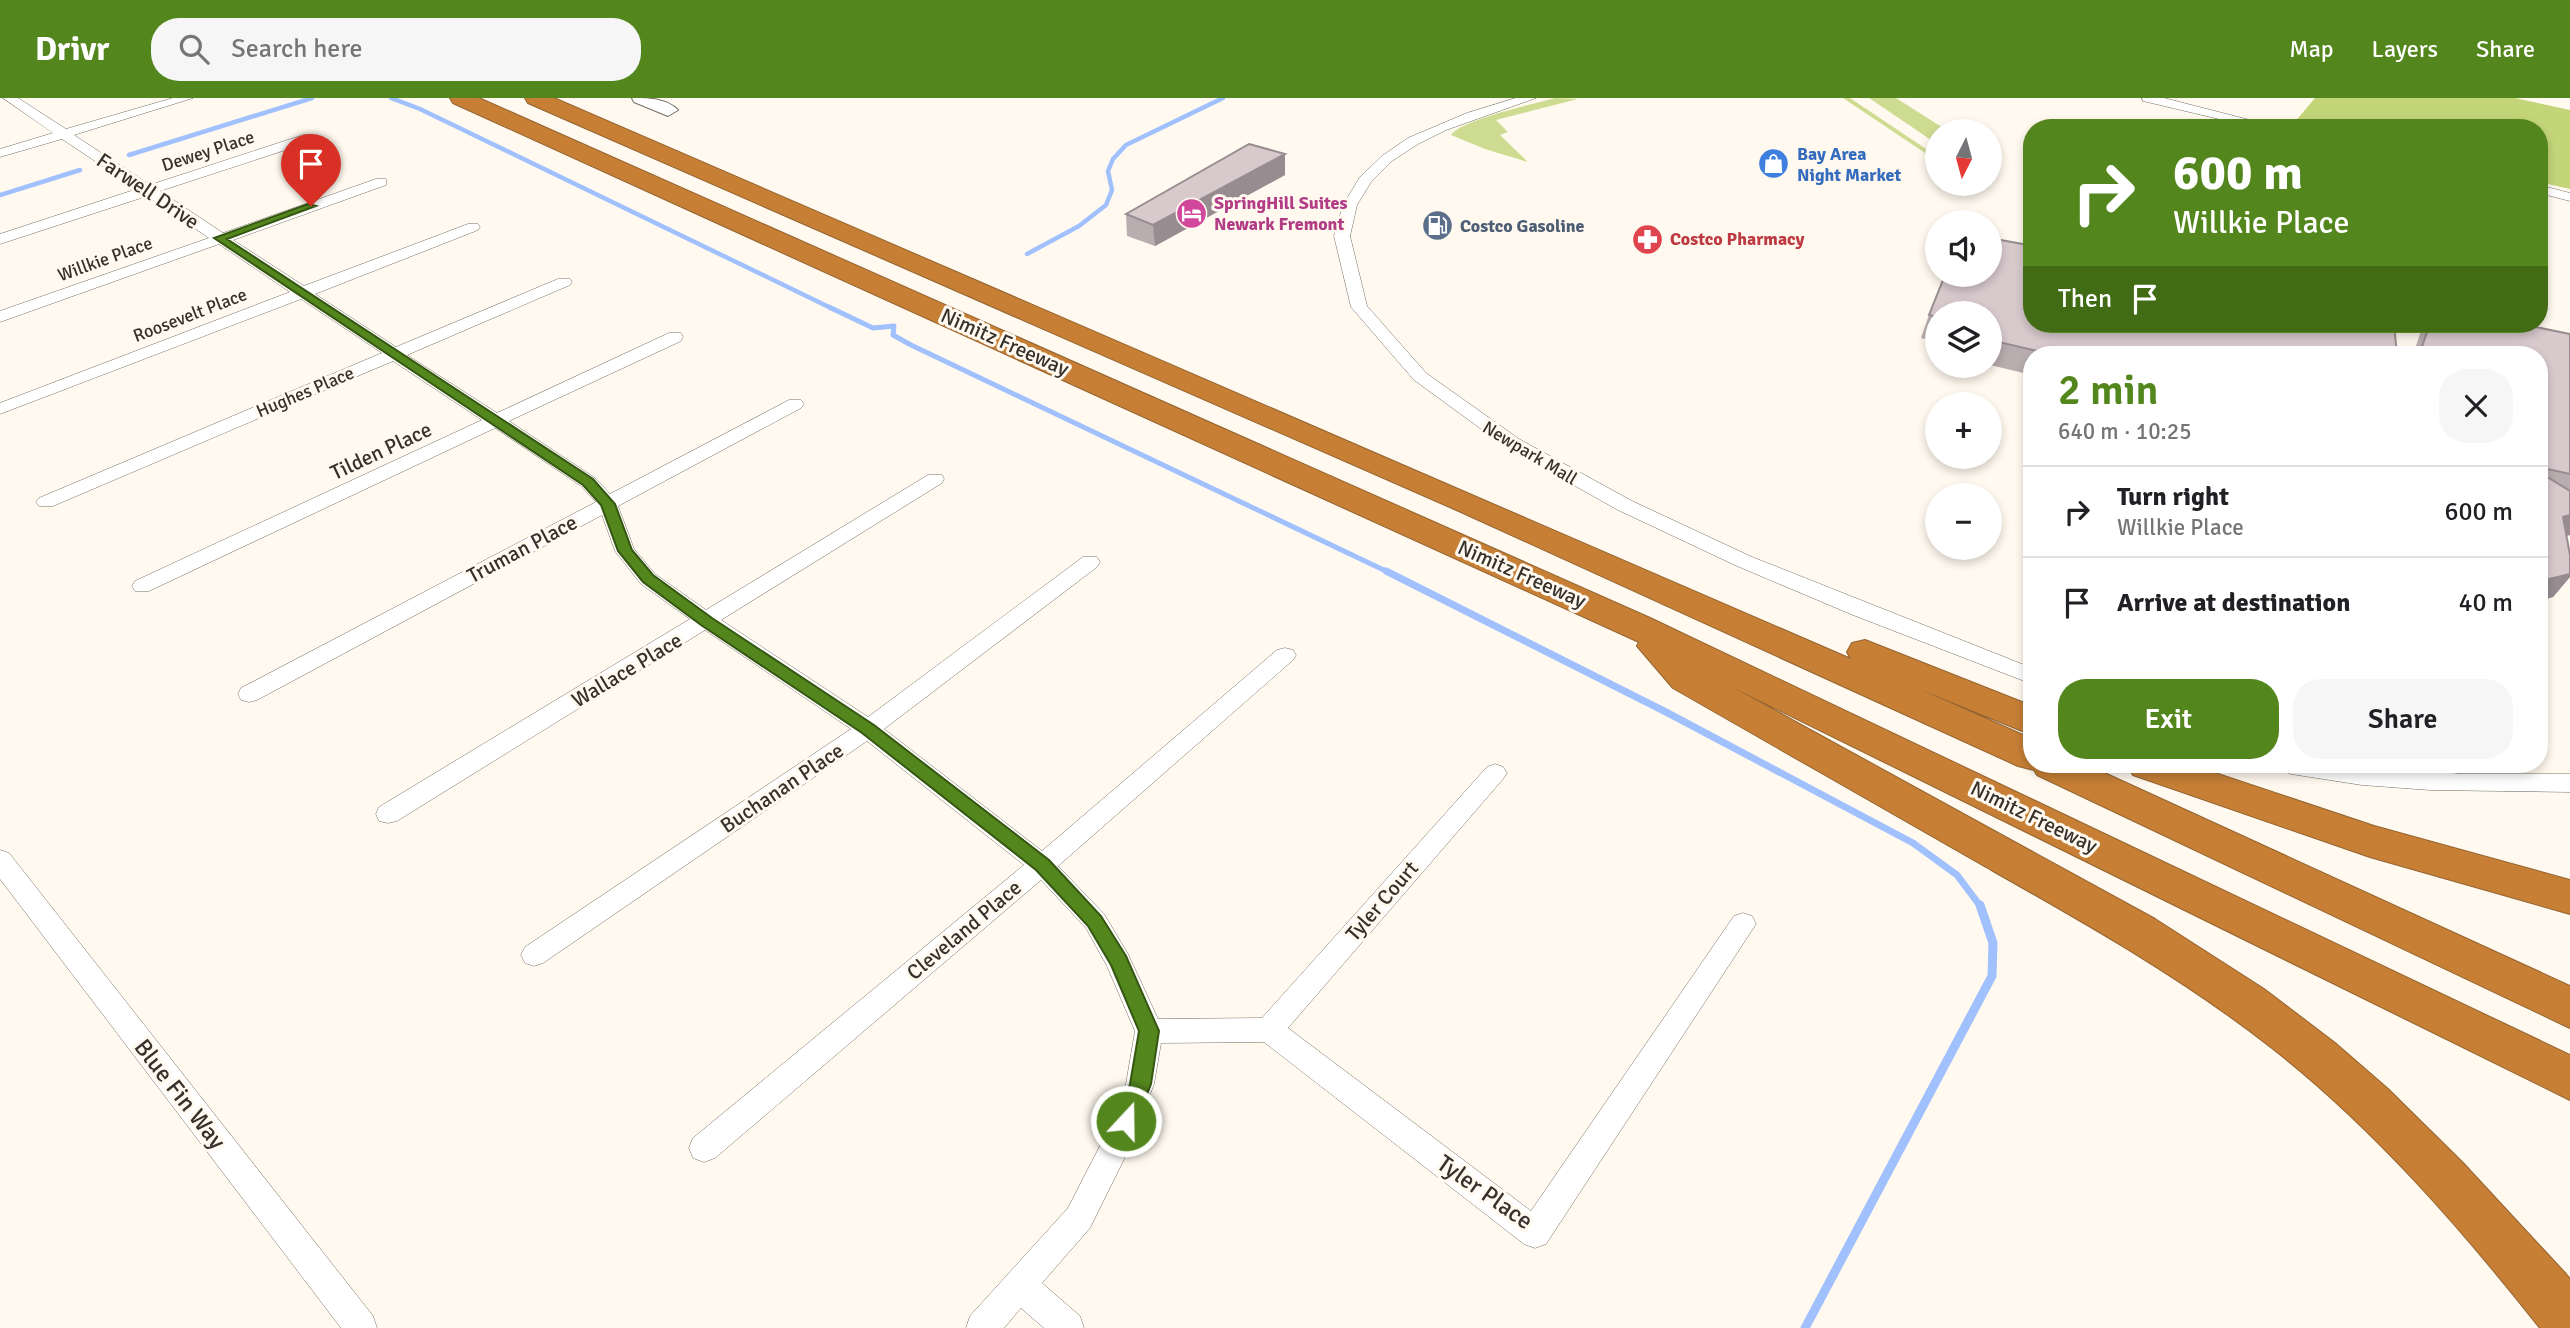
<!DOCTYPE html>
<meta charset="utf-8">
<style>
body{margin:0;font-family:Signika,sans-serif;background:#f6f6f6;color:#202124;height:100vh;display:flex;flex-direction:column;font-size:26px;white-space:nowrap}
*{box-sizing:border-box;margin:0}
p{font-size:23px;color:#757577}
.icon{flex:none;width:38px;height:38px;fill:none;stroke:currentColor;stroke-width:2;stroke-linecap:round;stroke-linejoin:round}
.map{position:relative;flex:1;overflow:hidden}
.panel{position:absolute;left:2023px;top:248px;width:525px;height:427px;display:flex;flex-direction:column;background:#fff;border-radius:28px;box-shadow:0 4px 10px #0003}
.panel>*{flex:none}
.banner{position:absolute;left:2023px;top:21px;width:525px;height:214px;border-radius:28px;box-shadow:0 4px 10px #0003;background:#53861c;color:#fff;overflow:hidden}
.needle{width:46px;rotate:186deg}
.fabs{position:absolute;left:1925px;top:21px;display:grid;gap:14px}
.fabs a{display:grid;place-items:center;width:77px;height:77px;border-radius:50%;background:#fff;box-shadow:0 4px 10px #0003;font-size:35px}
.pin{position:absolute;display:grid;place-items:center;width:60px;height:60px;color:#fff;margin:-72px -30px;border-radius:50% 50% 50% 0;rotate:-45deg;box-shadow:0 0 7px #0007}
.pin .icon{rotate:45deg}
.me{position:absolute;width:77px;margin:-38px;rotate:21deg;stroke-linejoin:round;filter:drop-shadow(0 0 5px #0008)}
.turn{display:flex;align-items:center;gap:24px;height:147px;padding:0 35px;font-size:32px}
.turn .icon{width:91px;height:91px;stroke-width:2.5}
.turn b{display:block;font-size:49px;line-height:60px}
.then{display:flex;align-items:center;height:66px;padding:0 35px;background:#0003;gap:14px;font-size:26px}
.round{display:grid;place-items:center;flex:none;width:74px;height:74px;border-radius:28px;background:#f6f6f6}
.headline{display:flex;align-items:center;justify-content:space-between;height:119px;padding:0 35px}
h1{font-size:42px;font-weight:600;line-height:52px;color:#53861c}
.cta{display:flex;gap:14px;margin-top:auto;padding:14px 35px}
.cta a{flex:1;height:80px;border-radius:28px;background:#53861c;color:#fff;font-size:28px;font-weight:600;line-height:80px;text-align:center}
.cta a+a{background:#f6f6f6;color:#202124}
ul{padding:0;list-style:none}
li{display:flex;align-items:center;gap:21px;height:91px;padding:0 35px;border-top:2px solid #e0e0e0}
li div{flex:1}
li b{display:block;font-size:26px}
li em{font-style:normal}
header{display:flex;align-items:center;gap:42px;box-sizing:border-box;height:98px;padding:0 35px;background:#53861c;color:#fff}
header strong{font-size:33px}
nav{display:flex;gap:38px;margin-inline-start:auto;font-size:24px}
.search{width:490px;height:63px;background:#f6f6f6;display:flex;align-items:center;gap:18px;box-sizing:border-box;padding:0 24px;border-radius:28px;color:#757577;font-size:26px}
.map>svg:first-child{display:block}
.green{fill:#cedc92}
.forest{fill:#c4d579}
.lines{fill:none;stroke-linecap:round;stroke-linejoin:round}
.stream-far3{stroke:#a0c0fe;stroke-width:4.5}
.stream-far2{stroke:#a0c0fe;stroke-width:5}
.stream-far1{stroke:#a0c0fe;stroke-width:7}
.stream{stroke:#a0c0fe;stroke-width:9}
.street-casing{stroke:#756f64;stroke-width:1}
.secondary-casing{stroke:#756f64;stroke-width:2}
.highway-casing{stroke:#936432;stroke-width:2}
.street{fill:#fff;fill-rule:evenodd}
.secondary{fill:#fff;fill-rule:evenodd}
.highway{fill:#c67f35;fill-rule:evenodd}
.wall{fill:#baadb0}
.shaded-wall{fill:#978d90}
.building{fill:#d8c9cd;stroke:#978d90;stroke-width:2}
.route{fill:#53861c;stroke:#365712;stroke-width:2}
.labels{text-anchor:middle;stroke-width:6;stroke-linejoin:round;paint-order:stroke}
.far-street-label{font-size:18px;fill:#35322d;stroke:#fff9ef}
.far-shop-label{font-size:18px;font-weight:bold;fill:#366cbe;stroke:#fff9ef;text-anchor:start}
.far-hotel-label{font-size:18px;font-weight:bold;fill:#b23c85;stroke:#fff9ef;text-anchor:start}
.far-service-label{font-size:18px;font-weight:bold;fill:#4e5e75;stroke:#fff9ef;text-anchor:start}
.far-health-label{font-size:18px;font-weight:bold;fill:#be3a42;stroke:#fff9ef;text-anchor:start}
.street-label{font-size:21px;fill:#35322d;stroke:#fff9ef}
.near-street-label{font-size:24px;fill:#35322d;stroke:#fff9ef}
</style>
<header>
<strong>Drivr</strong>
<div class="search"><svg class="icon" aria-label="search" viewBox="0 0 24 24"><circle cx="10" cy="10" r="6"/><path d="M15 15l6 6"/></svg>Search here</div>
<nav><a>Map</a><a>Layers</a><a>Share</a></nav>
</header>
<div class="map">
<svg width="2570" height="1230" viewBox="0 0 2570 1230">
<rect width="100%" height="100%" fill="#fff9ef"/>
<g class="green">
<path d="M 1555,0 L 1578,1 L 1496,22 L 1508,34 L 1500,37 L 1528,64 L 1485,51 L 1451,37 C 1461,22 1534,6 1555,0 Z"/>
<path d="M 1843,0 L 1850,0 L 1935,57 L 1937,63 Z"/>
<path d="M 1869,0 L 1896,0 L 1948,33 L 1937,33 L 1937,46 Z"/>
</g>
<path class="forest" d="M 2315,0 L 2515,0 L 2570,12 L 2570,91 L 2539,84 L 2539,30 L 2313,30 L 2294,25 Z"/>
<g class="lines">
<g class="stream-far3">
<path d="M 391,0 L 420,11 L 833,211"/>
<path d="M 129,57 L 312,0"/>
<path d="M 0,97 L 80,72"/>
<path d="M 1027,156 L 1079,128 L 1106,107 L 1112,92 L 1108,73 L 1113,61 L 1126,47 L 1223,0"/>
</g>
<path class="stream-far2" d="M 829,209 L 873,230 L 894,228 L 893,237 L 911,247 L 1390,475"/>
<path class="stream-far1" d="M 1386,473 L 1666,614 L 1913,745 L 1957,777 L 1981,809"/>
<path class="stream" d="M 1805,1230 L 1992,878 L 1993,845 L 1980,807"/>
<defs>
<g id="street">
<path d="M 3,0 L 18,0 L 66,31 L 173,0 L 193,0 L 74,37 L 150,87 L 303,37 L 313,37 L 313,43 L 160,93 L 223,135 L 376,81 L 386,81 L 386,87 L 233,142 L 304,188 L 468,126 L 478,126 L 480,129 L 478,132 L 315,196 L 396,249 L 558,181 L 570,181 L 572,184 L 570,187 L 407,257 L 497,315 L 669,235 L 681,235 L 683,239 L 681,243 L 509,323 L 595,380 L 610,396 L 789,302 L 801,302 L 804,306 L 801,310 L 618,408 L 634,451 L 655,476 L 706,512 L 928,377 L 942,377 L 944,381 L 942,385 L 721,522 L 868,619 L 1083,459 L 1097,459 L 1100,464 L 1097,469 L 884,631 L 1042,753 L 1277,552 L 1285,550 L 1293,552 L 1296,557 L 1293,562 L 1058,768 L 1104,816 L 1128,856 L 1158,921 L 1262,920 L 1487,669 L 1495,666 L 1503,669 L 1507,675 L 1503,681 L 1288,930 L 1531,1113 L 1734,818 L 1743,815 L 1752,818 L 1756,826 L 1546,1146 L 1535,1150 L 1524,1146 L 1264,944 L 1161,945 L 1154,986 L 1129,1051 L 1090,1130 L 1042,1185 L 1080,1218 L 1084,1230 L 1044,1230 L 1021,1210 L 1004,1230 L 966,1230 L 970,1218 L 1068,1110 L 1106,1036 L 1126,986 L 1135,933 L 1107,868 L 1086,830 L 1041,782 L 715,1060 L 704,1064 L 693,1060 L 689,1050 L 693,1040 L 1024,767 L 867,643 L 543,865 L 534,868 L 525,865 L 521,857 L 525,849 L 851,631 L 705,532 L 397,723 L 388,725 L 379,723 L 376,716 L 379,709 L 690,521 L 641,486 L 615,453 L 602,417 L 257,602 L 249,604 L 241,602 L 238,596 L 241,590 L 596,404 L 581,388 L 495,330 L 149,493 L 135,493 L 132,488 L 135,483 L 482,322 L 393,263 L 53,408 L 39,408 L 36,404 L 39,400 L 382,255 L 301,201 L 0,316 L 0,305 L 290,194 L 219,146 L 0,224 L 0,213 L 209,140 L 147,98 L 0,146 L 0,136 L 137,91 L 62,41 L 0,59 L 0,51 L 53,35 Z"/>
<path d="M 1516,0 L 1536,0 L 1446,32 L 1418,46 L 1392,63 L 1371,84 L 1357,107 L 1350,138 L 1367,208 L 1426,275 L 1519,341 L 1632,403 L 1752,459 L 2032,570 L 2032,586 L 1853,517 L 1737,468 L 1618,412 L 1506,349 L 1414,282 L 1351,209 L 1334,138 L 1343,107 L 1360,79 L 1382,58 L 1408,40 L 1467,15 Z"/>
<path d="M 2142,0 L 2164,0 L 2281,30 L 2257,30 L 2143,3 Z"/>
<path d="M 2539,87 L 2570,95 L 2570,103 L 2539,95 Z"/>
<path d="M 2279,667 L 2344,667 L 2464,676 L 2570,676 L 2570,694 L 2430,692 L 2362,687 L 2291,676 L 2283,673 Z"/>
<path d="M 0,752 L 9,755 L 373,1218 L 377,1230 L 341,1230 L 0,781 Z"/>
</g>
<path id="secondary" d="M 632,0 C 648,0 666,0 678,12 L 668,18 L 634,4 Z"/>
<g id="highway">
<path d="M 450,0 L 479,0 L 1650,520 L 2570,957 L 2570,1002 L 1732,589 L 2155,821 L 2264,891 L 2335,945 L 2388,991 L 2463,1065 L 2565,1175 L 2570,1181 L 2570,1230 L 2540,1230 C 2461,1130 2373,1029 2272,950 C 2183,880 2085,825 1986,769 C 1882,709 1777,650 1673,590 L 1637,548 L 1639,544 L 453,5 Z"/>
<path d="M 525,0 L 554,0 L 1851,561 L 1847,554 L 1852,545 L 1865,542 L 2032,608 L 2032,637 L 1917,590 L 2032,641 L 2032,667 L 2087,667 L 2570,888 L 2570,930 L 2037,677 L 2034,672 L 2018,668 L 1461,414 L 528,5 Z"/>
<path d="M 2127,667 L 2191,667 L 2374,728 L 2570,782 L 2570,816 L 2370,759 L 2133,677 Z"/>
</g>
</defs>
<use href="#street" class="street-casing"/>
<use href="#secondary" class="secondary-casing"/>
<use href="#highway" class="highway-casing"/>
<use href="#street" class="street"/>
<use href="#secondary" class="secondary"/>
<use href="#highway" class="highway"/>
</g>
<g class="wall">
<path d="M 1285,77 L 1155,148 L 1127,138 L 1126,116 Z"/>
<path d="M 2032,126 L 2032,226 L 2397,257 L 2032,257 L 2032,277 L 1990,267 L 1990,215 L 1937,215 L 1937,244 L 1921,240 L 1929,217 L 2026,147 Z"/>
<path d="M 2425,226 L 2521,226 L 2570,236 L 2570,437 L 2566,438 L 2570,457 L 2570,479 L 2553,499 L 2539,503 L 2539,257 L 2413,257 L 2422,230 Z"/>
</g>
<g class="shaded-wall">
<path d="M 1285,56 L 1285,77 L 1155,148 L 1153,127 Z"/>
<path d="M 2570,417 L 2570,437 L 2544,443 L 2563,419 Z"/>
<path d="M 2570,476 L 2570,479 L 2553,499 L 2539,503 L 2539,489 L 2545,482 Z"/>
</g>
<g class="building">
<path d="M 1249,46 L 1285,56 L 1153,127 L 1126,116 Z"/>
<path d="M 2032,134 L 2032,226 L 2394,226 L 2397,257 L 2054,257 L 1990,242 L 1990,215 L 1937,215 L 1937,219 L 1929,217 L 1945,177 L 1990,177 L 1990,140 L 2028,147 Z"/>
<path d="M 2430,226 L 2521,226 L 2570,236 L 2570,376 L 2539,369 L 2539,257 L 2419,257 Z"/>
<path d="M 2539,374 L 2570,393 L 2570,417 L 2563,419 L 2570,457 L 2570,476 L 2545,482 L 2539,481 Z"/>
</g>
<path class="route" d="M 308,106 L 316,108 L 227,141 L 593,381 L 615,406 L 632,452 L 653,477 L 712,520 L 874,627 L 1049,762 L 1101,818 L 1126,858 L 1159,933 L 1151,986 L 1134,1029 L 1126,1032 L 1119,1029 L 1116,1023 L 1130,986 L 1139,933 L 1111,867 L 1088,828 L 1036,772 L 862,635 L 701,527 L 643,484 L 618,453 L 601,407 L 583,387 L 214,140 Z"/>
<defs>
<symbol id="shop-disc" viewBox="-11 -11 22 22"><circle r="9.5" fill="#3f7fe0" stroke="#fff9ef"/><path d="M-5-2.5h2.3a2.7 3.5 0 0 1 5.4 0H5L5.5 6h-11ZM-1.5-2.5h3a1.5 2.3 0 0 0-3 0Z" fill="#fff"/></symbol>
<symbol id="hotel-disc" viewBox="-11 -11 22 22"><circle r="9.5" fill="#d1479c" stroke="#fff9ef"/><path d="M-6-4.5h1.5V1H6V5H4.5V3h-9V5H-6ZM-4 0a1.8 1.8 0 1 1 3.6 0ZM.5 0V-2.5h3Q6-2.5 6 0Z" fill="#fff"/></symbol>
<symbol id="fuel-disc" viewBox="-11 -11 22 22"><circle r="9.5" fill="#5c6f8a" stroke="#fff9ef"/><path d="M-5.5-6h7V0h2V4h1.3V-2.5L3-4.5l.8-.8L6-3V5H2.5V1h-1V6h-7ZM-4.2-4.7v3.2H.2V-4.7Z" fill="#fff"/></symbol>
<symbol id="pharmacy-disc" viewBox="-11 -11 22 22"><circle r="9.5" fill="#e0444e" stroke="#fff9ef"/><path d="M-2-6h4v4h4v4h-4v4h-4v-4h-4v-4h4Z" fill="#fff"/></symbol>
</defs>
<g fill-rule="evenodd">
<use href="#shop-disc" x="1756" y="48" width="35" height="35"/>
<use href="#hotel-disc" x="1174" y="98" width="35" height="35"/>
<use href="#fuel-disc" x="1420" y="110" width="35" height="35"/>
<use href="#pharmacy-disc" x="1630" y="124" width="35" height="35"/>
</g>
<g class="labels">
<g class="far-street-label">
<text transform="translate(208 53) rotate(-18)" y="6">Dewey Place</text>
<text transform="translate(105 161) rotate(-20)" y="6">Willkie Place</text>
<text transform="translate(190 217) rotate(-21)" y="6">Roosevelt Place</text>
<text transform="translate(305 294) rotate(-23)" y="6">Hughes Place</text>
<text transform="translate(1530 355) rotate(31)" y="6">Newpark Mall</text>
</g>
<g class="far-shop-label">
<text x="1797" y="62">Bay Area<tspan x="1797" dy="21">Night Market</tspan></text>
</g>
<g class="far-hotel-label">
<text x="1214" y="111">SpringHill Suites<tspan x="1214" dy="21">Newark Fremont</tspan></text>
</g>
<g class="far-service-label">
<text x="1460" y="134">Costco Gasoline</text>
</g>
<g class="far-health-label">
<text x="1670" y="147">Costco Pharmacy</text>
</g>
<g class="street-label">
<text transform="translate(148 93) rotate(34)" y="7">Farwell Drive</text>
<text transform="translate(1005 244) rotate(24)" y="7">Nimitz Freeway</text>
<text transform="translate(381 353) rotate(-25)" y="7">Tilden Place</text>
<text transform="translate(522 451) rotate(-28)" y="7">Truman Place</text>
<text transform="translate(1522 476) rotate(24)" y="7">Nimitz Freeway</text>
<text transform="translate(627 572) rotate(-31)" y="7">Wallace Place</text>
<text transform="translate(782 690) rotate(-34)" y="7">Buchanan Place</text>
<text transform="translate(2034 719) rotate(26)" y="7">Nimitz Freeway</text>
<text transform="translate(1382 803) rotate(-49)" y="7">Tyler Court</text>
<text transform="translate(964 832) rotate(-40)" y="7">Cleveland Place</text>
</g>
<g class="near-street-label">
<text transform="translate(180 996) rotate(52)" y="8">Blue Fin Way</text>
<text transform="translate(1485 1094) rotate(35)" y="8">Tyler Place</text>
</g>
</g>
</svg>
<div class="fabs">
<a><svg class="needle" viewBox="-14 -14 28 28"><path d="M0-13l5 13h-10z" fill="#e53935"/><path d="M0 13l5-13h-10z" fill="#757577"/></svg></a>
<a><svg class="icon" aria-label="sound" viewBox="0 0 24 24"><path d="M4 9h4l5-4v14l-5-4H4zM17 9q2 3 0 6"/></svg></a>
<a><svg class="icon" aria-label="layers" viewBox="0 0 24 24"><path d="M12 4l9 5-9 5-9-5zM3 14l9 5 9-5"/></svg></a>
<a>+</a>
<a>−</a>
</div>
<div class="pin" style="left:311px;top:108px;background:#d93025"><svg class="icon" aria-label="arrive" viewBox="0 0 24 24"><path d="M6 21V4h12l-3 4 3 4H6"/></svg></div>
<svg class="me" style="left:1126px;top:1023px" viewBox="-20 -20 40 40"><circle r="17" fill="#53861c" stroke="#fff" stroke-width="3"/><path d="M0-11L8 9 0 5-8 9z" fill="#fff"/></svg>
<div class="banner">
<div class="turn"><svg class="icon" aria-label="right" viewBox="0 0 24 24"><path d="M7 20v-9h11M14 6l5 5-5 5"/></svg><div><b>600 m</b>Willkie Place</div></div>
<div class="then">Then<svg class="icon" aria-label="arrive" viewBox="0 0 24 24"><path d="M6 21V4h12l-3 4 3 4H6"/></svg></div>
</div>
<section class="panel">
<div class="headline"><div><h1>2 min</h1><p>640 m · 10:25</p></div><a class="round"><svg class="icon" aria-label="close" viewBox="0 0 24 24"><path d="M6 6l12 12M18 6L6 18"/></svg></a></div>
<ul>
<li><svg class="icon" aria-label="right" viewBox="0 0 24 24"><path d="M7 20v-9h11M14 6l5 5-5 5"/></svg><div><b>Turn right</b><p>Willkie Place</p></div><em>600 m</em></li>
<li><svg class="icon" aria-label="arrive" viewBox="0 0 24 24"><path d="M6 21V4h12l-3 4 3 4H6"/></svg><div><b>Arrive at destination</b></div><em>40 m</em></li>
</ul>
<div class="cta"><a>Exit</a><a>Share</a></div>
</section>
</div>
